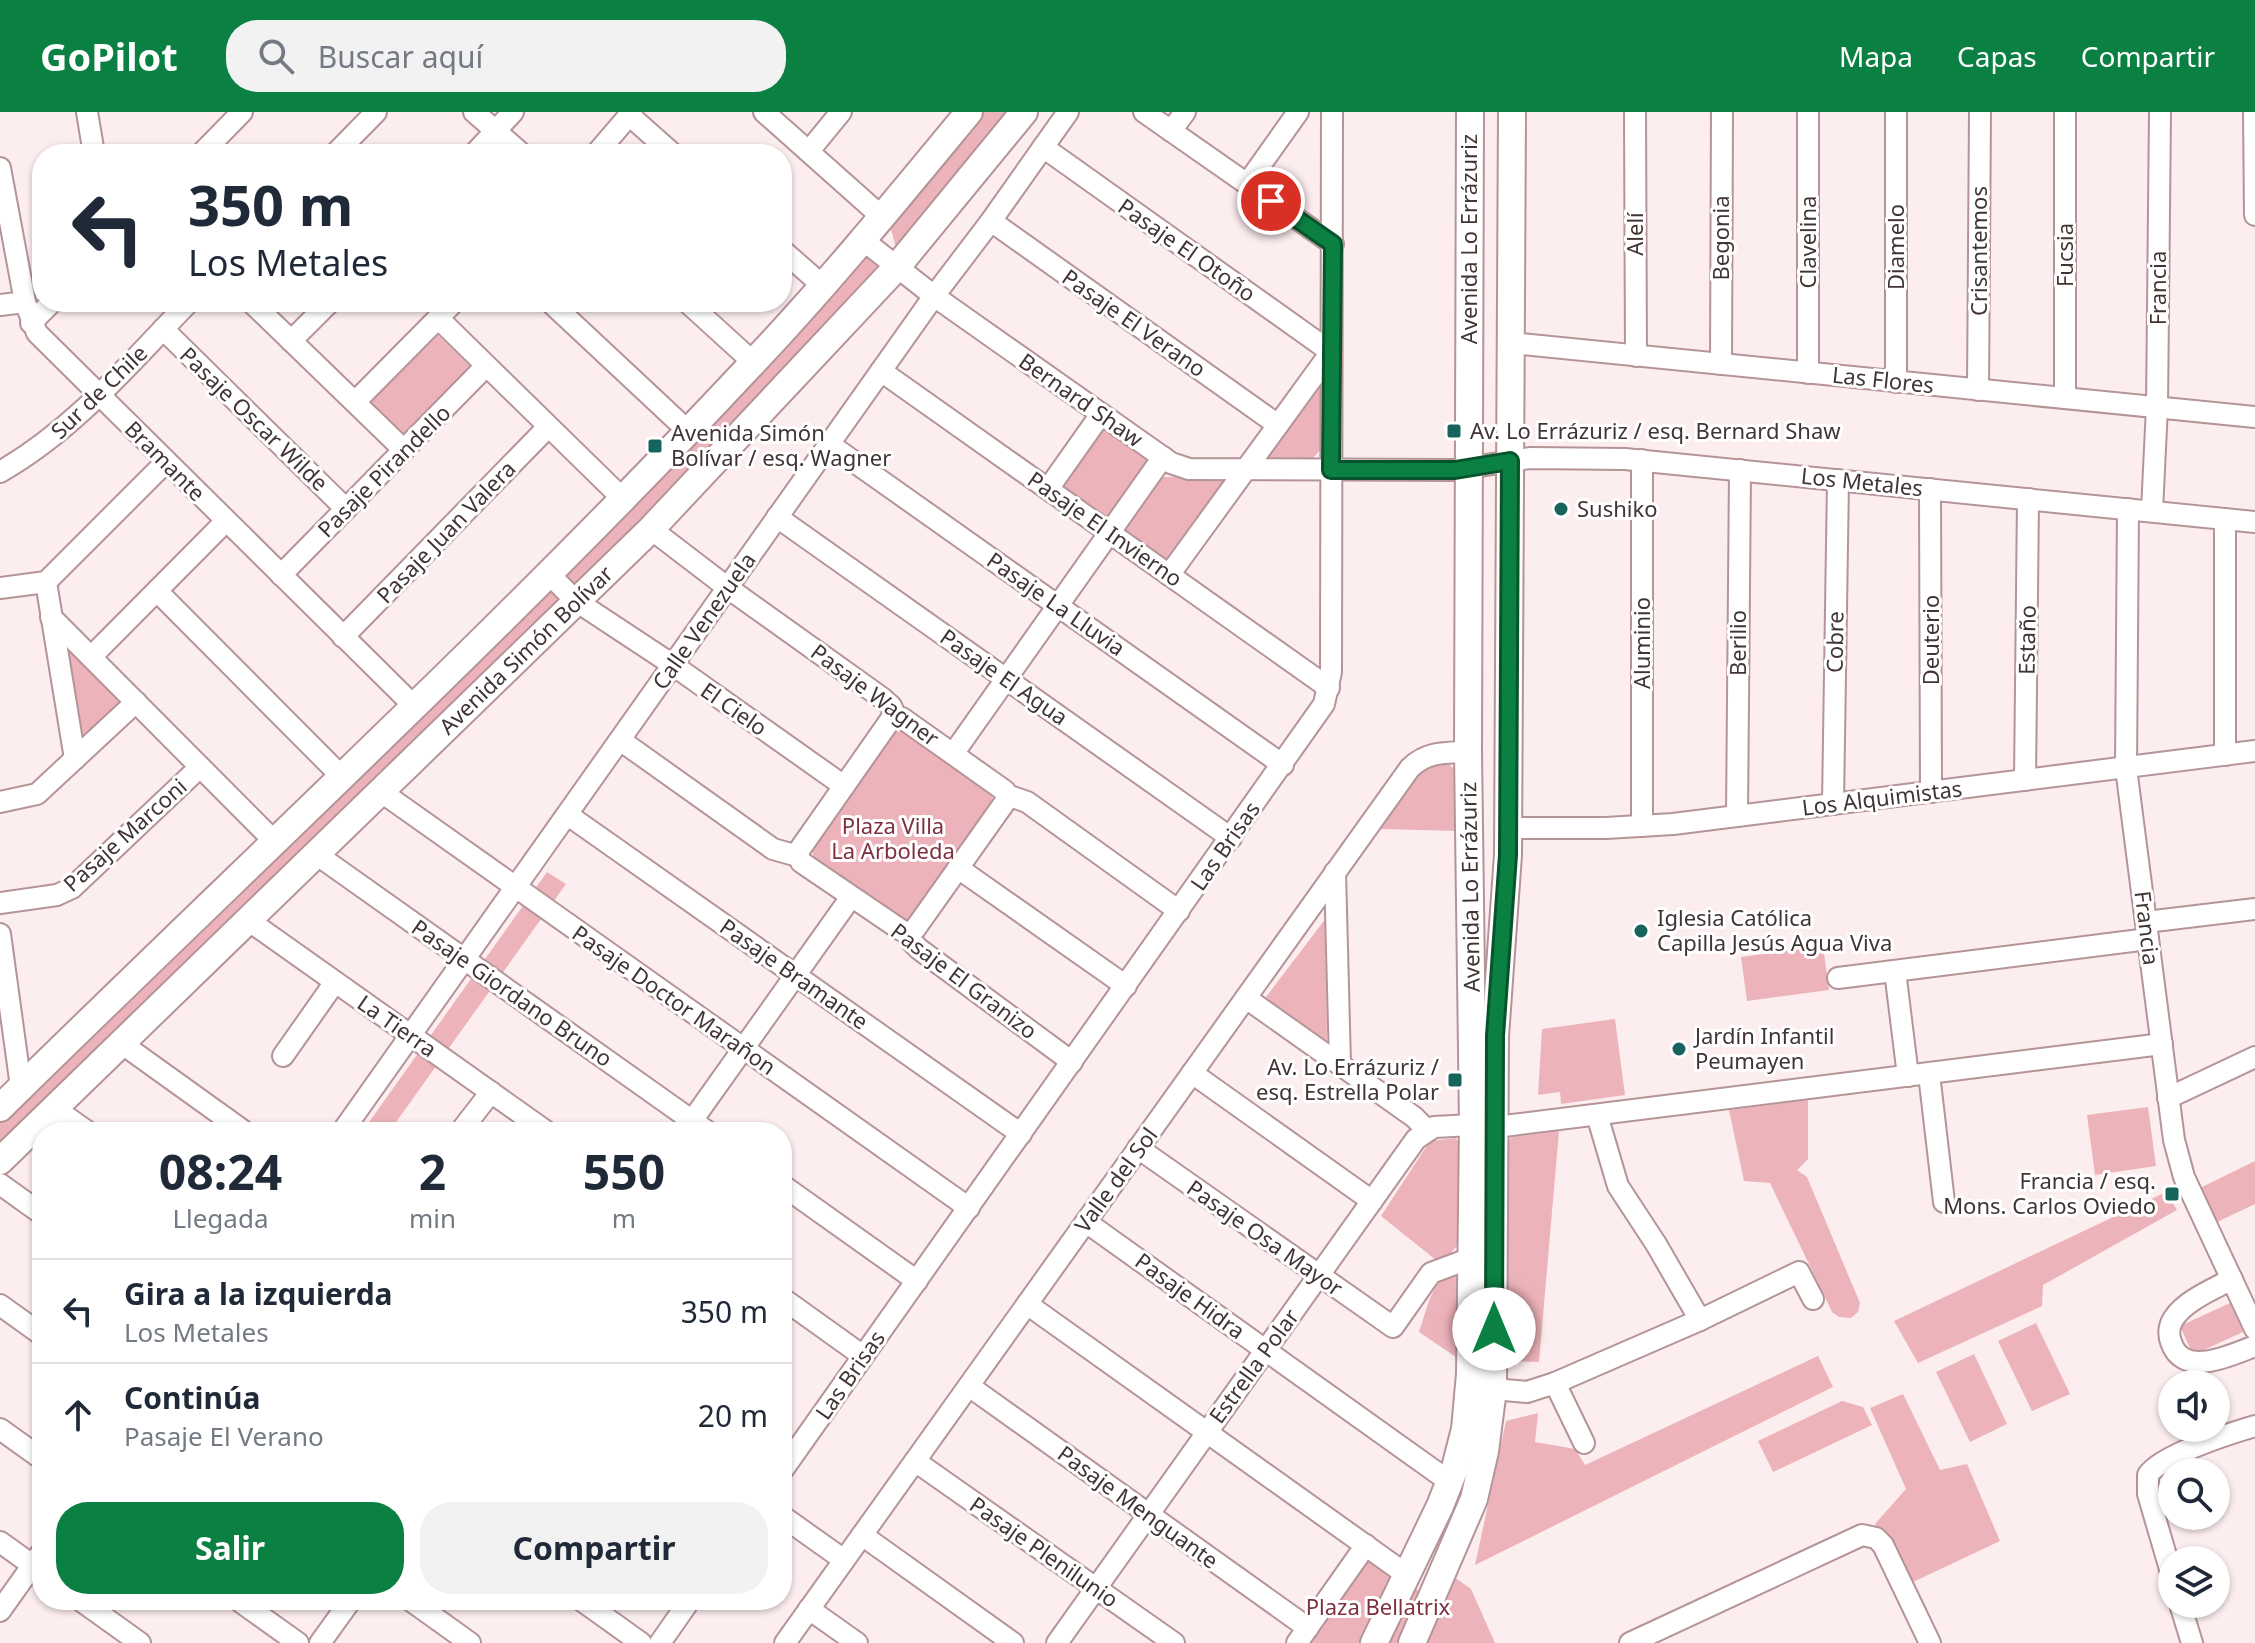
<!DOCTYPE html>
<html lang="es">
<meta charset="utf-8">
<style>
body{margin:0;font-family:"Noto Sans",sans-serif;background:#f2f2f3;color:#1f2937;height:100vh;display:flex;flex-direction:column;font-size:30px;white-space:nowrap}
*{box-sizing:border-box;margin:0}
p{font-size:26px;color:#747a83}
.icon{flex:none;width:44px;height:44px;fill:none;stroke:currentColor;stroke-width:2;stroke-linecap:round;stroke-linejoin:round}
.map{position:relative;flex:1;overflow:hidden}
.side{position:absolute;left:32px;top:1010px;width:760px;height:488px;display:flex;flex-direction:column;background:#fff;border-radius:32px;box-shadow:0 2px 6px #0004}
.side>*{flex:none}
.top-card{position:absolute;left:32px;top:32px;width:760px;height:168px;border-radius:32px;box-shadow:0 2px 6px #0004;background:#fff;color:#1f2937;overflow:hidden}
.buttons{position:absolute;left:2158px;top:1258px;display:grid;gap:16px}
.buttons a{display:grid;place-items:center;width:72px;height:72px;border-radius:50%;background:#fff;box-shadow:0 2px 6px #0004;font-size:40px}
.pin{position:absolute;display:grid;place-items:center;width:68px;height:68px;color:#fff;margin:-34px;border:4px solid #fff;border-radius:50%;box-shadow:0 2px 8px #0007}
.me{position:absolute;width:88px;margin:-44px;rotate:0deg;stroke-linejoin:round;filter:drop-shadow(0 0 6px #0008)}
.turn{display:flex;align-items:center;gap:28px;height:168px;padding:0 24px;font-size:36px}
.turn .icon{width:104px;height:104px;stroke-width:2.5}
.turn b{display:block;font-size:56px;line-height:68px}
.eta{display:flex;justify-content:space-evenly;align-items:center;height:136px;text-align:center}
.eta b{font-size:48px;font-weight:700;line-height:56px}
.action{display:flex;gap:16px;margin-top:auto;padding:16px 24px}
.action a{flex:1;height:92px;border-radius:32px;background:#0b8043;color:#fff;font-size:32px;font-weight:700;line-height:92px;text-align:center}
.action a+a{background:#f2f2f3;color:#1f2937}
ul{padding:0;list-style:none}
li{display:flex;align-items:center;gap:24px;height:104px;padding:0 24px;border-top:2px solid #e0e1e3}
li div{flex:1}
li b{display:block;font-size:30px}
li em{font-style:normal}
header{display:flex;align-items:center;gap:48px;box-sizing:border-box;height:112px;padding:0 40px;background:#0b8043;color:#fff}
header strong{font-size:38px}
nav{display:flex;gap:44px;margin-inline-start:auto;font-size:28px}
.search{width:560px;height:72px;background:#f2f2f3;display:flex;align-items:center;gap:20px;box-sizing:border-box;padding:0 28px;border-radius:32px;color:#747a83;font-size:30px}
.map>svg:first-child{display:block}
.green{fill:#edb3ba}
.lines{fill:none;stroke-linecap:round;stroke-linejoin:round}
.minor-casing{stroke:#b59498;stroke-width:24}
.major-casing{stroke:#b59498;stroke-width:30}
.minor{stroke:#fff;stroke-width:20}
.major{stroke:#fff;stroke-width:26}
.route-casing{stroke:#07532c;stroke-width:20}
.route{stroke:#0b8043;stroke-width:14}
.poi-dot{fill:#17635d;stroke:#fff;stroke-width:3}
.labels{text-anchor:middle;stroke-width:6;stroke-linejoin:round;paint-order:stroke}
.street-label{font-size:22px;fill:#413435;stroke:#fff}
.poi-label{font-size:22px;fill:#413435;stroke:#fff;text-anchor:start}
.park-label{font-size:22px;fill:#7e3041;stroke:#fff}
</style>
<header>
<strong>GoPilot</strong>
<div class="search"><svg class="icon" aria-label="search" viewBox="0 0 24 24"><circle cx="10" cy="10" r="6"/><path d="M15 15l6 6"/></svg>Buscar aquí</div>
<nav><a>Mapa</a><a>Capas</a><a>Compartir</a></nav>
</header>
<div class="map">
<svg width="2255" height="1531" viewBox="0 0 2255 1531">
<rect width="100%" height="100%" fill="#fcedef"/>
<g class="green">
<path d="M 976,0 L 1012,0 L 897,139 L 888,107 Z"/>
<path d="M 873,128 L 885,153 L 578,479 L 560,462 Z"/>
<path d="M 438,223 L 473,257 L 403,328 L 367,294 Z"/>
<path d="M 1321,265 L 1322,336 L 1312,347 L 1260,347 Z"/>
<path d="M 1099,314 L 1105,314 L 1144,341 L 1147,350 L 1106,406 L 1058,372 Z"/>
<path d="M 1231,364 L 1165,456 L 1117,419 L 1156,365 Z"/>
<path d="M 549,475 L 562,488 L 0,1034 L 0,1006 Z"/>
<path d="M 58,521 L 126,596 L 80,637 Z"/>
<path d="M 905,619 L 990,678 L 994,690 L 912,808 L 898,809 L 815,749 L 811,735 L 893,620 Z"/>
<path d="M 1447,650 L 1458,661 L 1458,719 L 1381,717 L 1419,662 L 1428,654 Z"/>
<path d="M 547,760 L 566,772 L 389,1020 L 362,1020 Z"/>
<path d="M 1326,806 L 1327,934 L 1263,889 Z"/>
<path d="M 1823,834 L 1829,878 L 1747,889 L 1741,845 Z"/>
<path d="M 1615,907 L 1625,983 L 1561,992 L 1560,980 L 1538,983 L 1542,917 Z"/>
<path d="M 1808,988 L 1808,1047 L 1797,1058 L 1807,1065 L 1860,1191 L 1858,1200 L 1851,1206 L 1839,1205 L 1832,1200 L 1770,1071 L 1744,1069 L 1729,998 Z"/>
<path d="M 2148,995 L 2156,1054 L 2095,1063 L 2087,1003 Z"/>
<path d="M 1559,1019 L 1539,1250 L 1506,1249 L 1508,1031 L 1511,1025 Z"/>
<path d="M 1456,1026 L 1462,1035 L 1463,1127 L 1441,1152 L 1381,1104 L 1430,1029 Z"/>
<path d="M 2255,1049 L 2255,1092 L 2217,1110 L 2200,1076 Z"/>
<path d="M 2166,1080 L 2177,1098 L 2043,1173 L 2042,1194 L 1918,1251 L 1894,1209 Z"/>
<path d="M 1463,1157 L 1456,1245 L 1419,1220 C 1429,1192 1431,1164 1463,1157 Z"/>
<path d="M 2230,1191 L 2243,1220 L 2193,1243 L 2180,1214 Z"/>
<path d="M 2036,1211 L 2070,1282 L 2032,1299 L 1998,1229 Z"/>
<path d="M 1974,1242 L 2007,1312 L 1970,1330 L 1936,1260 Z"/>
<path d="M 1818,1244 L 1833,1275 L 1475,1453 L 1506,1309 L 1538,1301 L 1535,1330 L 1575,1337 L 1585,1353 Z"/>
<path d="M 1903,1282 L 1940,1358 L 1967,1352 L 2000,1429 L 1911,1471 L 1875,1412 L 1906,1377 L 1870,1296 Z"/>
<path d="M 1842,1289 L 1863,1295 L 1872,1313 L 1773,1360 L 1758,1329 Z"/>
<path d="M 1367,1444 L 1437,1491 L 1450,1462 L 1471,1477 L 1495,1531 L 1311,1531 Z"/>
</g>
<g class="lines">
<defs>
<g id="minor">
<path d="M 87,0 L 94,42"/>
<path d="M 474,0 L 522,42"/>
<path d="M 764,0 L 882,105"/>
<path d="M 1144,0 L 1333,132"/>
<path d="M 1635,0 L 1636,244"/>
<path d="M 1896,0 L 1896,270"/>
<path d="M 2065,0 L 2065,286"/>
<path d="M 2254,0 L 2255,103"/>
<path d="M 629,3 L 673,42"/>
<path d="M 1171,19 L 1185,0"/>
<path d="M 1043,35 L 1331,240 L 1169,463"/>
<path d="M 809,39 L 841,0"/>
<path d="M 201,42 L 242,0"/>
<path d="M 335,42 L 376,0"/>
<path d="M 474,42 L 513,0"/>
<path d="M 596,42 L 632,0"/>
<path d="M 0,56 L 25,190 L 37,221 L 416,596"/>
<path d="M 1247,72 L 1298,0"/>
<path d="M 991,109 L 1278,313"/>
<path d="M 863,128 L 934,184 L 1171,351 L 1189,357 L 1455,358 L 1530,346 L 1625,347 L 2255,410"/>
<path d="M 782,138 L 823,174"/>
<path d="M 251,190 L 404,338"/>
<path d="M 550,190 L 688,319"/>
<path d="M 687,190 L 754,251"/>
<path d="M 0,193 L 25,190"/>
<path d="M 438,206 L 624,388"/>
<path d="M 31,211 L 52,190"/>
<path d="M 163,217 L 346,397"/>
<path d="M 291,229 L 330,190"/>
<path d="M 1511,231 L 2255,305"/>
<path d="M 1721,252 L 1722,0"/>
<path d="M 881,259 L 1329,576"/>
<path d="M 1808,261 L 1808,0"/>
<path d="M 1978,278 L 1980,0"/>
<path d="M 355,290 L 454,190"/>
<path d="M 829,332 L 1283,653"/>
<path d="M 0,360 C 74,318 130,251 189,190"/>
<path d="M 1048,377 L 1101,302"/>
<path d="M 1930,377 L 1931,680"/>
<path d="M 2128,397 L 2126,656 L 2174,1028 L 2184,1065 L 2255,1217"/>
<path d="M 2152,399 L 2157,295 L 2160,0"/>
<path d="M 777,405 L 1231,726"/>
<path d="M 2225,407 L 2225,643"/>
<path d="M 651,417 L 728,476 L 882,586 L 891,594 L 896,605 L 902,606 L 1005,679 L 1007,683 L 1027,690 L 1179,799"/>
<path d="M 549,462 L 576,489 L 673,553 L 844,674"/>
<path d="M 281,463 L 486,254"/>
<path d="M 46,470 L 75,647"/>
<path d="M 0,476 L 46,470 L 166,350"/>
<path d="M 157,479 L 343,666"/>
<path d="M 51,505 L 276,731"/>
<path d="M 343,525 L 548,315"/>
<path d="M 91,545 L 226,409"/>
<path d="M 620,628 L 773,737 L 798,744 L 801,750 L 901,818 L 908,821 L 910,828 L 919,837 L 1072,950"/>
<path d="M 953,642 L 1163,345"/>
<path d="M 2025,668 L 2028,387"/>
<path d="M 380,679 L 969,1096"/>
<path d="M 0,690 L 37,682 L 136,590"/>
<path d="M 1833,692 L 1838,368"/>
<path d="M 568,703 L 1021,1022"/>
<path d="M 1737,704 L 1740,358"/>
<path d="M 1642,714 L 1642,348"/>
<path d="M 1508,716 L 1606,716 L 1673,712 L 2255,639"/>
<path d="M 316,742 L 708,1020"/>
<path d="M 798,744 L 800,737 L 891,607 L 896,605"/>
<path d="M 958,756 L 1126,874"/>
<path d="M 1335,760 L 1340,952"/>
<path d="M 0,791 L 57,783 L 72,776 L 200,655"/>
<path d="M 248,808 L 547,1020"/>
<path d="M 2146,810 L 2255,797"/>
<path d="M 908,821 L 915,817 L 1005,690 L 1007,683"/>
<path d="M 0,822 L 21,975"/>
<path d="M 1895,859 L 1908,964"/>
<path d="M 1838,866 L 2148,827"/>
<path d="M 1246,886 L 1414,1005 L 1427,1018"/>
<path d="M 121,931 L 245,1020"/>
<path d="M 283,944 L 335,870"/>
<path d="M 1192,961 L 1372,1089"/>
<path d="M 1929,962 L 1944,1090"/>
<path d="M 2168,986 L 2255,945"/>
<path d="M 54,996 L 88,1020"/>
<path d="M 1597,1003 L 1618,1074 L 1656,1132 L 1700,1208"/>
<path d="M 1496,1015 L 2162,932"/>
<path d="M 342,1020 L 934,184 L 991,109 L 1068,0"/>
<path d="M 460,1020 L 491,980"/>
<path d="M 684,1020 L 851,785"/>
<path d="M 1138,1036 L 1393,1215 L 1431,1161 L 1471,1146"/>
<path d="M 0,1072 L 42,1102"/>
<path d="M 782,1073 L 917,1169"/>
<path d="M 1086,1110 L 1450,1370"/>
<path d="M 2232,1167 C 2214,1177 2186,1188 2174,1206 C 2169,1213 2168,1222 2171,1230 C 2183,1267 2231,1243 2255,1234"/>
<path d="M 782,1186 L 863,1244"/>
<path d="M 1027,1192 L 1407,1463"/>
<path d="M 0,1193 L 42,1223"/>
<path d="M 1555,1271 L 1584,1331"/>
<path d="M 969,1274 L 1308,1516"/>
<path d="M 1493,1277 L 1527,1280 L 1555,1271 L 1700,1208 L 1799,1160 L 1813,1187"/>
<path d="M 0,1317 L 42,1347"/>
<path d="M 915,1349 L 1174,1531"/>
<path d="M 782,1359 L 1324,592 L 1331,560 L 1332,0"/>
<path d="M 782,1404 L 844,1448"/>
<path d="M 862,1423 L 1013,1531"/>
<path d="M 0,1430 L 42,1460"/>
<path d="M 2172,1464 L 2148,1382 L 2148,1363 C 2161,1343 2231,1321 2255,1314"/>
<path d="M 80,1488 L 140,1531"/>
<path d="M 238,1488 L 298,1531"/>
<path d="M 410,1488 L 470,1531"/>
<path d="M 581,1488 L 641,1531"/>
<path d="M 2180,1492 L 2192,1531"/>
<path d="M 809,1497 L 857,1531"/>
<path d="M 0,1499 L 42,1440"/>
<path d="M 320,1531 L 351,1488"/>
<path d="M 660,1531 L 690,1488"/>
<path d="M 785,1531 L 1410,656 C 1427,639 1446,641 1468,640"/>
<path d="M 1057,1531 L 1416,1027 L 1434,1015 L 1473,1013"/>
<path d="M 1297,1531 L 1366,1433"/>
<path d="M 1630,1531 L 1862,1423 L 1876,1426 L 1883,1433 L 1930,1531"/>
</g>
<g id="major">
<path d="M 0,996 C 251,749 510,511 750,254 C 827,173 898,86 969,0"/>
<path d="M 0,1049 L 651,417 L 896,156 L 1024,0"/>
<path d="M 1374,1531 L 1440,1394 L 1455,1356 L 1465,1317 L 1470,1262 L 1473,1013 L 1468,640 L 1470,0"/>
<path d="M 1412,1531 L 1474,1387 L 1485,1339 L 1493,1277 L 1495,924 L 1508,743 L 1512,0"/>
</g>
</defs>
<use href="#minor" class="minor-casing"/>
<use href="#major" class="major-casing"/>
<use href="#minor" class="minor"/>
<use href="#major" class="major"/>
</g>
<g class="lines">
<defs>
<path id="route" d="M 1271,89 L 1333,132 L 1331,358 L 1455,358 L 1510,349 L 1508,743 L 1495,924 L 1494,1217"/>
</defs>
<use href="#route" class="route-casing"/>
<use href="#route" class="route"/>
</g>
<g class="poi-dot">
<rect x="1446" y="311" width="16" height="16" rx="4"/>
<rect x="647" y="326" width="16" height="16" rx="4"/>
<circle cx="1561" cy="397" r="8"/>
<circle cx="1641" cy="819" r="8"/>
<circle cx="1679" cy="937" r="8"/>
<rect x="1447" y="960" width="16" height="16" rx="4"/>
<rect x="2164" y="1074" width="16" height="16" rx="4"/>
</g>
<g class="labels">
<g class="street-label">
<text transform="translate(1635 122) rotate(-90)" y="8">Alelí</text>
<text transform="translate(1721 126) rotate(-90)" y="8">Begonia</text>
<text transform="translate(1469 127) rotate(-90)" y="8">Avenida Lo Errázuriz</text>
<text transform="translate(1808 130) rotate(-90)" y="8">Clavelina</text>
<text transform="translate(1896 135) rotate(-90)" y="8">Diamelo</text>
<text transform="translate(1187 138) rotate(35)" y="8">Pasaje El Otoño</text>
<text transform="translate(1979 139) rotate(-90)" y="8">Crisantemos</text>
<text transform="translate(2065 143) rotate(-90)" y="8">Fucsia</text>
<text transform="translate(2158 176) rotate(-90)" y="8">Francia</text>
<text transform="translate(1134 211) rotate(35)" y="8">Pasaje El Verano</text>
<text transform="translate(1883 268) rotate(6)" y="8">Las Flores</text>
<text transform="translate(99 280) rotate(-44)" y="8">Sur de Chile</text>
<text transform="translate(1081 288) rotate(35)" y="8">Bernard Shaw</text>
<text transform="translate(254 307) rotate(44)" y="8">Pasaje Oscar Wilde</text>
<text transform="translate(165 349) rotate(45)" y="8">Bramante</text>
<text transform="translate(384 359) rotate(-45)" y="8">Pasaje Pirandello</text>
<text transform="translate(1862 370) rotate(6)" y="8">Los Metales</text>
<text transform="translate(1105 417) rotate(35)" y="8">Pasaje El Invierno</text>
<text transform="translate(446 420) rotate(-46)" y="8">Pasaje Juan Valera</text>
<text transform="translate(1056 492) rotate(35)" y="8">Pasaje La Lluvia</text>
<text transform="translate(704 509) rotate(-55)" y="8">Calle Venezuela</text>
<text transform="translate(1931 528) rotate(-90)" y="8">Deuterio</text>
<text transform="translate(2027 528) rotate(-89)" y="8">Estaño</text>
<text transform="translate(1835 530) rotate(-89)" y="8">Cobre</text>
<text transform="translate(1642 531) rotate(-90)" y="8">Aluminio</text>
<text transform="translate(1738 531) rotate(-90)" y="8">Berilio</text>
<text transform="translate(526 538) rotate(-44)" y="8">Avenida Simón Bolívar</text>
<text transform="translate(1004 565) rotate(35)" y="8">Pasaje El Agua</text>
<text transform="translate(875 583) rotate(37)" y="8">Pasaje Wagner</text>
<text transform="translate(734 597) rotate(35)" y="8">El Cielo</text>
<text transform="translate(1882 686) rotate(-7)" y="8">Los Alquimistas</text>
<text transform="translate(125 723) rotate(-42)" y="8">Pasaje Marconi</text>
<text transform="translate(1225 734) rotate(-55)" y="8">Las Brisas</text>
<text transform="translate(1470 775) rotate(-91)" y="8">Avenida Lo Errázuriz</text>
<text transform="translate(2147 816) rotate(83)" y="8">Francia</text>
<text transform="translate(794 862) rotate(35)" y="8">Pasaje Bramante</text>
<text transform="translate(964 869) rotate(37)" y="8">Pasaje El Granizo</text>
<text transform="translate(512 881) rotate(35)" y="8">Pasaje Giordano Bruno</text>
<text transform="translate(674 888) rotate(35)" y="8">Pasaje Doctor Marañon</text>
<text transform="translate(397 914) rotate(35)" y="8">La Tierra</text>
<text transform="translate(1116 1068) rotate(-54)" y="8">Valle del Sol</text>
<text transform="translate(1265 1126) rotate(35)" y="8">Pasaje Osa Mayor</text>
<text transform="translate(1190 1184) rotate(36)" y="8">Pasaje Hidra</text>
<text transform="translate(1254 1254) rotate(-54)" y="8">Estrella Polar</text>
<text transform="translate(850 1263) rotate(-55)" y="8">Las Brisas</text>
<text transform="translate(1138 1395) rotate(36)" y="8">Pasaje Menguante</text>
<text transform="translate(1044 1440) rotate(35)" y="8">Pasaje Plenilunio</text>
</g>
<g class="poi-label">
<text x="1470" y="327">Av. Lo Errázuriz / esq. Bernard Shaw</text>
<text x="671" y="329">Avenida Simón<tspan x="671" dy="25">Bolívar / esq. Wagner</tspan></text>
<text x="1577" y="405">Sushiko</text>
<text x="1657" y="814">Iglesia Católica<tspan x="1657" dy="25">Capilla Jesús Agua Viva</tspan></text>
<text x="1695" y="932">Jardín Infantil<tspan x="1695" dy="25">Peumayen</tspan></text>
<text x="1439" y="963" text-anchor="end">Av. Lo Errázuriz /<tspan x="1439" dy="25">esq. Estrella Polar</tspan></text>
<text x="2156" y="1077" text-anchor="end">Francia / esq.<tspan x="2156" dy="25">Mons. Carlos Oviedo</tspan></text>
</g>
<g class="park-label">
<text x="893" y="722">Plaza Villa<tspan x="893" dy="25">La Arboleda</tspan></text>
<text x="1378" y="1503">Plaza Bellatrix</text>
</g>
</g>
</svg>
<div class="buttons">
<a><svg class="icon" aria-label="sound" viewBox="0 0 24 24"><path d="M4 9h4l5-4v14l-5-4H4zM17 9q2 3 0 6"/></svg></a>
<a><svg class="icon" aria-label="search" viewBox="0 0 24 24"><circle cx="10" cy="10" r="6"/><path d="M15 15l6 6"/></svg></a>
<a><svg class="icon" aria-label="layers" viewBox="0 0 24 24"><path d="M12 4l9 5-9 5-9-5zM3 14l9 5 9-5"/></svg></a>
</div>
<div class="pin" style="left:1271px;top:89px;background:#d93025"><svg class="icon" aria-label="arrive" viewBox="0 0 24 24"><path d="M6 21V4h12l-3 4 3 4H6"/></svg></div>
<svg class="me" style="left:1494px;top:1217px" viewBox="-20 -20 40 40"><circle r="19" fill="#fff"/><path d="M0-13L10 11 0 6-10 11z" fill="#0b8043"/></svg>
<div class="top-card">
<div class="turn"><svg class="icon" aria-label="left" viewBox="0 0 24 24"><path d="M17 20v-9H6M10 6l-5 5 5 5"/></svg><div><b>350 m</b>Los Metales</div></div>
</div>
<section class="side">
<div class="eta">
<div><b>08:24</b><p>Llegada</p></div>
<div><b>2</b><p>min</p></div>
<div><b>550</b><p>m</p></div>
</div>
<ul>
<li><svg class="icon" aria-label="left" viewBox="0 0 24 24"><path d="M17 20v-9H6M10 6l-5 5 5 5"/></svg><div><b>Gira a la izquierda</b><p>Los Metales</p></div><em>350 m</em></li>
<li><svg class="icon" aria-label="ahead" viewBox="0 0 24 24"><path d="M12 20V5M6 11l6-6 6 6"/></svg><div><b>Continúa</b><p>Pasaje El Verano</p></div><em>20 m</em></li>
</ul>
<div class="action"><a>Salir</a><a>Compartir</a></div>
</section>
</div>
